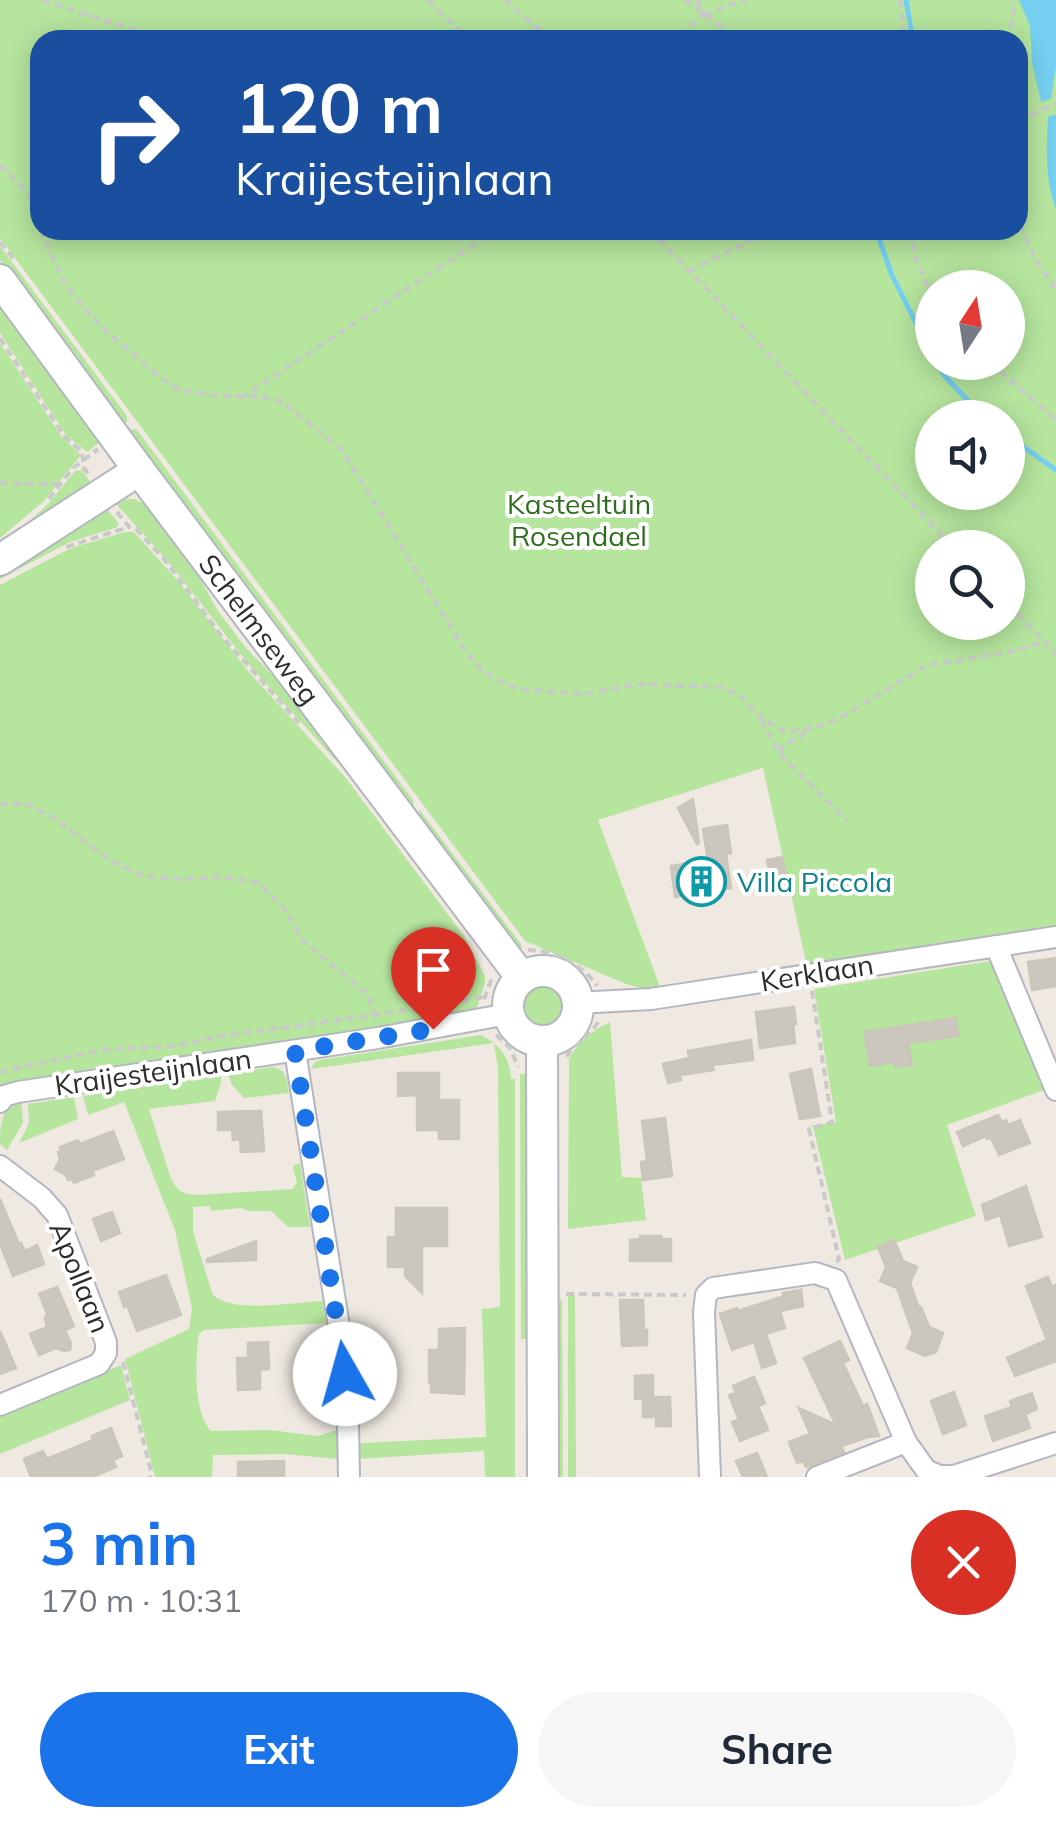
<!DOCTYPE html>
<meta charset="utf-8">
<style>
body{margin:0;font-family:Mulish,sans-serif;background:#f6f6f7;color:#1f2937;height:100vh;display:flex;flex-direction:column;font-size:38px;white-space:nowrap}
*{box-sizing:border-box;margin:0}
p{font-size:32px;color:#747a83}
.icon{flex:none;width:55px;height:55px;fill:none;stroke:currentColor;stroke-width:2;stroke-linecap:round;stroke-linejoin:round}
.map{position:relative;height:1477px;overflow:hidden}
.sheet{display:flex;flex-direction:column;background:#fff;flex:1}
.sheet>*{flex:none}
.top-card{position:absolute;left:30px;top:30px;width:998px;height:210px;border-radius:30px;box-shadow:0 5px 25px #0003;background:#1a4fa0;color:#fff;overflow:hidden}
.needle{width:65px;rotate:12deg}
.controls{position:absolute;left:915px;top:270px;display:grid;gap:20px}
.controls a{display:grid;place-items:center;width:110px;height:110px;border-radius:50%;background:#fff;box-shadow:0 5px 25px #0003;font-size:50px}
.pin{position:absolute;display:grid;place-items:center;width:85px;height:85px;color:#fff;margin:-102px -42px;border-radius:50% 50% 50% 0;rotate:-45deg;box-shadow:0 0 10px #0007}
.pin .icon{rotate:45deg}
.me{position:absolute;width:110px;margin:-55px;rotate:353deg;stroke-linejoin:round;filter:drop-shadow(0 0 8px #0008)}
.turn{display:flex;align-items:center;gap:35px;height:210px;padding:0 40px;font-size:45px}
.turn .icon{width:130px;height:130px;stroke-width:2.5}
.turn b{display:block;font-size:70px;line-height:85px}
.round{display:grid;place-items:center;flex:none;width:105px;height:105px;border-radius:52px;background:#f6f6f7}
.headline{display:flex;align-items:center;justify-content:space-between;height:170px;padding:0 40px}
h1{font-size:60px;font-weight:700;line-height:75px;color:#1a73e8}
.action{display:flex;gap:20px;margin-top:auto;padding:20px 40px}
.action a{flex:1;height:115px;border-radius:60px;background:#1a73e8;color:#fff;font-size:40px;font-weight:700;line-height:115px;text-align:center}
.action a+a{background:#f6f6f7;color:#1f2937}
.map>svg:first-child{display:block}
.green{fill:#b6e59e;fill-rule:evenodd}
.water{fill:#75cff0}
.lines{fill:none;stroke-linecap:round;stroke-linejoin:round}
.stream{stroke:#75cff0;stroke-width:5}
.building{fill:#cbc7bf;stroke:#cbc5ba;stroke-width:2.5}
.street-casing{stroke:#b4b7c1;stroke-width:24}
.secondary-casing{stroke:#b4b7c1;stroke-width:34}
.path{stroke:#c9c9c9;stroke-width:4;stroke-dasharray:8 5;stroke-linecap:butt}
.street{stroke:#fff;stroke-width:20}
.secondary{stroke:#fff;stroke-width:30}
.route{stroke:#1a73e8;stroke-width:18;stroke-dasharray:0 32.4}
.labels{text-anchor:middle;stroke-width:8;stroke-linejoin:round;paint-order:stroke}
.park-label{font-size:28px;fill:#2c6e1b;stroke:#fff}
.street-label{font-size:28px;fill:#2e2e2e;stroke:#fff}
.culture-label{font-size:28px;fill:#0d838f;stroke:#fff;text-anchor:start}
</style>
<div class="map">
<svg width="1056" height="1477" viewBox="0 0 1056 1477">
<rect width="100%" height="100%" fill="#efe9e1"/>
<g class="green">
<path d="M 0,0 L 1056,0 L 1056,928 L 807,966 L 763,768 L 598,820 L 660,987 L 640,988 L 626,984 L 525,941 L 0,238 ZM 40,40 L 1018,40 L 1018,230 L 40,230 ZM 932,288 L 1008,288 L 1008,362 L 932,362 ZM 932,418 L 1008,418 L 1008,492 L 932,492 ZM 932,548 L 1008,548 L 1008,622 L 932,622 Z"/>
<path d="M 0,246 L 127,416 L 127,422 L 125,424 L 0,260 Z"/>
<path d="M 0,301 L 100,442 L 87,452 L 66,435 L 0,333 Z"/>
<path d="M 0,343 L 62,437 L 81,455 L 45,500 L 0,538 Z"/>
<path d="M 132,429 L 137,430 L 413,800 L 415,817 L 129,433 Z"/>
<path d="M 82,470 L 90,482 L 16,540 L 13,536 L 48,504 L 75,471 Z"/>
<path d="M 121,499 L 135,499 L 150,507 L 189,559 L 218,611 L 246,648 L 294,697 L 395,824 L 380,817 L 350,776 L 251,667 L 165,558 L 116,504 Z"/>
<path d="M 107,509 L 119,524 L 118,527 L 70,542 L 0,579 L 0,572 Z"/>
<path d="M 125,532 L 134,532 L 180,583 L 248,671 L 346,778 L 464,936 L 485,976 L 485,983 L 476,1010 L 442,1020 L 0,1088 L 0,585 L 71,548 Z"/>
<path d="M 419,809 L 521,944 L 522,947 L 519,949 L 420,824 Z"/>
<path d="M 990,961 L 1044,1090 L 947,1125 L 976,1216 L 845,1260 L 813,1127 L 809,1126 L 836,1122 L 814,989 Z"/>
<circle cx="542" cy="1006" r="20"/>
<path d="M 610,1022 L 622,1177 L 641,1178 L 646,1220 L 568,1229 L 569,1060 C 575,1044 594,1029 610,1022 Z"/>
<path d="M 481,1035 C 500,1045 510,1057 511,1079 L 515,1079 L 515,1477 L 485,1477 L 484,1451 L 357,1459 L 357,1444 L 363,1443 L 486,1437 L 482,1309 L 500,1307 L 498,1069 L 494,1043 L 311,1069 L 315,1062 L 320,1060 Z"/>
<path d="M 272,1067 C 287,1069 287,1080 289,1093 L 244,1098 L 232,1085 L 228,1074 Z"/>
<path d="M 520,1074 L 527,1074 L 532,1174 L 531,1292 L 526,1339 L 521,1339 Z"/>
<path d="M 221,1075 L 221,1083 L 215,1101 L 149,1109 L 171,1179 C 179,1193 184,1194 199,1195 L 293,1189 L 297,1182 L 293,1169 L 294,1165 L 300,1164 L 310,1227 L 288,1227 L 271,1211 L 248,1211 L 241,1208 L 211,1211 L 210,1206 L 193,1207 L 193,1232 L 213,1295 C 233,1314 295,1302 323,1301 L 326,1323 L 204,1330 L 199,1334 C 195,1360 193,1412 211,1431 L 270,1430 L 318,1436 L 337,1430 L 338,1459 L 285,1454 L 213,1455 L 212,1477 L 155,1477 L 125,1359 L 189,1329 L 192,1309 L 175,1230 L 124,1102 L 88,1115 L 83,1096 Z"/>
<path d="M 74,1097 L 78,1119 L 19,1143 L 29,1123 L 28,1104 Z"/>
<path d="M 21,1100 L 23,1123 L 7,1150 L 0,1144 C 0,1124 1,1108 21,1100 Z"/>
<path d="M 568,1295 L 575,1295 L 576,1477 L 568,1477 Z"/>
<path d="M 558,1300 L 562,1300 L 563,1477 L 552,1477 L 552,1344 Z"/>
<path d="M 121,1365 L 130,1400 L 0,1454 L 0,1415 Z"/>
</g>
<g class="water">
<path d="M 1019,0 L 1056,0 L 1056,66 L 1051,99 L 1041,102 L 1032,63 L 1030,26 Z"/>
<path d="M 1056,114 L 1056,210 C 1045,179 1046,149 1048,117 Z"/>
</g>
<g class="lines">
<g class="stream">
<path d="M 906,0 L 913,40"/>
<path d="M 876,230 L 891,273 L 932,355"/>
<path d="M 937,362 L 943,374 L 984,418"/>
<path d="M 1008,436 L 1056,470"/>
</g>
</g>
<g class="building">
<path d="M 693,799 L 699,843 L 697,844 L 678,808 Z"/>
<path d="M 727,825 L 731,853 L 726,854 L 731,888 L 675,897 L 671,866 L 708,860 L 703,829 Z"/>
<path d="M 782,857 L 789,888 L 774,892 L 767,860 Z"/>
<path d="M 1056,958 L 1056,986 L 1032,990 L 1028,962 Z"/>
<path d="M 794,1007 L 796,1024 L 793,1023 L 795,1043 L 760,1048 L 756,1012 Z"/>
<path d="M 956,1018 L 958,1036 L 908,1043 L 912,1065 L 895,1067 L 894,1062 L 870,1066 L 864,1032 Z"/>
<path d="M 751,1040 L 753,1060 L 713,1065 L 714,1070 L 680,1075 L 681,1080 L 668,1083 L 663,1064 L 689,1058 L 688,1051 Z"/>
<path d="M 811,1069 L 820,1116 L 800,1119 L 790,1074 Z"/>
<path d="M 398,1073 L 439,1073 L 439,1100 L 459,1100 L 459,1139 L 439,1139 L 439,1130 L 417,1130 L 417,1095 L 398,1096 Z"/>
<path d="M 261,1111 L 264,1151 L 241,1152 L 240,1139 L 233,1140 L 232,1130 L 218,1130 L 218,1112 Z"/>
<path d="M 998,1115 L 1002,1122 L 1006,1120 L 1008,1125 L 1020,1120 L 1030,1143 L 999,1155 L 991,1138 L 987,1139 L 986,1136 L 963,1146 L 957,1132 Z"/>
<path d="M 665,1118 L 672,1176 L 643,1180 L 641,1162 L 647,1161 L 642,1121 Z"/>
<path d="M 113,1131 L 124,1159 L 92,1171 L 94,1175 L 74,1183 L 72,1179 L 68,1180 L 66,1175 L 55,1169 L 60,1159 L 58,1152 L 61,1151 L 60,1147 L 78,1140 L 80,1144 Z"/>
<path d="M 1026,1186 L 1042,1237 L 1009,1246 L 1000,1215 L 986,1220 L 982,1205 Z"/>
<path d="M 0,1199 L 19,1244 L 21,1243 L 25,1251 L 37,1245 L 44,1264 L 13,1276 L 0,1244 Z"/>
<path d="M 396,1208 L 447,1208 L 447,1246 L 422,1246 L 422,1293 L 405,1276 L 405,1267 L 388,1267 L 388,1237 L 396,1237 Z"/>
<path d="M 112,1212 L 120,1233 L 101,1241 L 93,1219 Z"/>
<path d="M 640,1236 L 661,1236 L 661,1239 L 671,1239 L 671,1261 L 630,1261 L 630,1240 L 640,1239 Z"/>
<path d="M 894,1240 L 903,1261 L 917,1267 L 910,1283 L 919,1308 L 921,1307 L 929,1327 L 943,1333 L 936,1352 L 925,1356 L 907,1348 L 913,1333 L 897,1288 L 880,1281 L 886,1267 L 878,1247 Z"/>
<path d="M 256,1241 L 256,1260 L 207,1262 L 207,1259 Z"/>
<path d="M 166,1275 L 181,1315 L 137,1331 L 127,1305 L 124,1307 L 119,1292 Z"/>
<path d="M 1048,1277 L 1052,1287 L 1056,1285 L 1056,1361 L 1015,1376 L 1007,1358 L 1047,1340 L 1026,1286 Z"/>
<path d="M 57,1287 L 74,1326 L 65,1330 L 71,1344 L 70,1350 L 64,1351 L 56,1348 L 39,1355 L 30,1334 L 47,1327 L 45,1318 L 47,1313 L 39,1294 Z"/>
<path d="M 801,1290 L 803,1306 L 780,1311 L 785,1328 L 766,1334 L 776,1363 L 762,1368 L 754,1342 L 732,1350 L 720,1314 L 737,1308 L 738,1311 L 784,1296 L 783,1293 Z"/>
<path d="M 620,1300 L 643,1300 L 644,1330 L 647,1330 L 647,1345 L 622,1346 Z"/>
<path d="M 465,1328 L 464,1394 L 431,1392 L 431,1382 L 429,1382 L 429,1350 L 439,1350 L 439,1329 Z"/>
<path d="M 0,1331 L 16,1368 L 0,1374 Z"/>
<path d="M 840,1341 L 849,1360 L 843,1363 L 863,1406 L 867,1404 L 879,1436 L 868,1437 L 841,1446 L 844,1452 L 806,1467 L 803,1461 L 797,1463 L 789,1442 L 810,1434 L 799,1408 L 836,1425 L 804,1358 Z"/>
<path d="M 268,1342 L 269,1369 L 260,1370 L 260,1389 L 238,1390 L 237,1358 L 248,1358 L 248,1343 Z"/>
<path d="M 653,1375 L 653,1397 L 670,1397 L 671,1426 L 656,1426 L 656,1417 L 643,1417 L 643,1398 L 635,1399 L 635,1376 Z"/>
<path d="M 754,1377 L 765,1403 L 758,1406 L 768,1430 L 740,1441 L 732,1422 L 739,1420 L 729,1395 L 736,1393 L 733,1386 Z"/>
<path d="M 954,1392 L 966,1425 L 943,1434 L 931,1401 Z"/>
<path d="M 1032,1393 L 1037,1409 L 1025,1414 L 1030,1428 L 993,1441 L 985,1416 L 1012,1407 L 1010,1401 Z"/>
<path d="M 111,1428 L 122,1456 L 113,1460 L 116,1467 L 92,1477 L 31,1477 L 24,1459 L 43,1451 L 47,1459 L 93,1440 L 92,1436 Z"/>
<path d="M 757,1453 L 767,1477 L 743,1477 L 736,1461 Z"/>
<path d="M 284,1461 L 284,1476 L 238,1477 L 238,1462 Z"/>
</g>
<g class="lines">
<defs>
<g id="street">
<path d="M 996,946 L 1056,1090"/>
<path d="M 577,1003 L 651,999 L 1056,937"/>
<path d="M 295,1051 L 342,1345 L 348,1425 L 349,1477"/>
<path d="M 0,1102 L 4,1096 L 18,1092 L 378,1038 L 508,1014"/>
<path d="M 0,1166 L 42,1198 L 57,1215 L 106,1342 L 106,1353 L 99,1364 L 0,1405"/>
<path d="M 710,1477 L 704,1312 L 706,1295 L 713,1288 L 815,1273 L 836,1280 L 906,1442 L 926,1470 L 939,1476 L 954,1476 L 1056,1443"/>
<path d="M 817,1477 L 906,1442"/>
</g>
<g id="secondary">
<path id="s1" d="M 0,280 L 139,470 L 522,978"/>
<path d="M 0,560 L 139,470"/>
<circle cx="543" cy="1006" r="35"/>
<path d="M 542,1042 L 543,1477"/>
</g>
</defs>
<use href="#street" class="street-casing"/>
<use href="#secondary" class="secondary-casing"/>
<g class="path">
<path d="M 42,0 L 166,40"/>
<path d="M 428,0 L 469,40"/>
<path d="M 504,0 L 552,40"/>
<path d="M 685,0 L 740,40"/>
<path d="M 900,0 L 905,40"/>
<path d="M 704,14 C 720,11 732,2 748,0"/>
<path d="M 668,40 L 681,33 L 704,14 L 697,0"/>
<path d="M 1007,40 L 1014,11 L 1011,0"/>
<path d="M 1018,120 L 1056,104"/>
<path d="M 0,165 L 29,194 L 40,229"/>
<path d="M 1018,212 C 1023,240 1038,266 1056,289"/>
<path d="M 40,230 L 64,282 L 82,306 L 106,331 L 161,378 L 178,389 L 209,395 L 262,397 L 281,401 L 342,450 L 466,652 L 482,670 L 499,681 L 518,689 L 584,694 L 639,684 L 719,687 L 741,696 L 759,716 L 784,732 L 816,727 L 840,718 L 927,665 L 1006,653 L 1044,642"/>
<path d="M 650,230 L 954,548"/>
<path d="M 911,230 L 914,254 L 932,297"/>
<path d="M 0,242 L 15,261"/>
<path d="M 689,271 L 772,230"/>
<path d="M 0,338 L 64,436 L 82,452 L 84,468 L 90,476"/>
<path d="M 990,362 L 1056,420"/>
<path d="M 241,398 L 496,230"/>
<path d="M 0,483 L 62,484"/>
<path d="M 49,499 L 73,468 L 98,449"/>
<path d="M 117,512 L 129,527 L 136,529 L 164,559 L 221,635 L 299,723"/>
<path d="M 66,547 L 129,527"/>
<path d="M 1008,604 L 1056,654"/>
<path d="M 761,720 L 780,754 L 847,821"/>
<path d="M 780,753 L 783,746 L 812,729"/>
<path d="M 0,805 L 9,803 L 27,804 L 54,818 L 111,861 L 143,876 L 179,879 L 223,877 L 259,883 L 287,912 L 301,939 L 368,994 L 374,1014"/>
<path d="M 528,950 C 552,950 584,965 597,986"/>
<path d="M 812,991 L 832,1122 L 809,1129 L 839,1259 L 836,1263"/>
<path d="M 484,999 L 493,975"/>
<path d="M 496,1035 L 510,1048 L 518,1067"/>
<path d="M 567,1057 C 574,1041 593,1035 599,1020"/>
<path d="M 0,1072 L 102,1050 L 175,1046 L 222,1036 L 374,1015 L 485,997"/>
<path d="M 566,1294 L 686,1295"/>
<path d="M 123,1362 L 151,1471 L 150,1477"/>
</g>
<use href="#street" class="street"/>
<use href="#secondary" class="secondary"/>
</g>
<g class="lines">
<path class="route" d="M 345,1374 L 295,1051 L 433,1029"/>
</g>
<defs>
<symbol id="building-ring" viewBox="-11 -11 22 22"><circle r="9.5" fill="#fff" stroke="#0f9aa8" stroke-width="1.5"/><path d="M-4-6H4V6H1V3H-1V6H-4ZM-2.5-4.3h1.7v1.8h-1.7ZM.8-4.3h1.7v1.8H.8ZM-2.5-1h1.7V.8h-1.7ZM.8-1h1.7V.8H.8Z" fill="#0f9aa8"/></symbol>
</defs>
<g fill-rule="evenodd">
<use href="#building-ring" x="674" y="854" width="55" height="55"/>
</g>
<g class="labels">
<g class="park-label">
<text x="579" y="514">Kasteeltuin<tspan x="579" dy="32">Rosendael</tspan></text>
</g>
<g class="street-label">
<text dy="10" stroke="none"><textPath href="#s1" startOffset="435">Schelmseweg</textPath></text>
<text transform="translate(817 973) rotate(-9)" y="10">Kerklaan</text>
<text transform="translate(153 1072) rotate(-8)" y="10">Kraijesteijnlaan</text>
<text transform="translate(80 1277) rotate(68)" y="10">Apollaan</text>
</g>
<g class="culture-label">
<text x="737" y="892">Villa Piccola</text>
</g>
</g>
</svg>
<div class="controls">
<a><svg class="needle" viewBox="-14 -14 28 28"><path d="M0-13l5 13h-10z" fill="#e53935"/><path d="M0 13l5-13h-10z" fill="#747a83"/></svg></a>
<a><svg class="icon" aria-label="sound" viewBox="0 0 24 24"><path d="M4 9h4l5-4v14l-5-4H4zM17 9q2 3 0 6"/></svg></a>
<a><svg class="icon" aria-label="search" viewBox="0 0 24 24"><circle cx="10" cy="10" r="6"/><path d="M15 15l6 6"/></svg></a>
</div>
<div class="pin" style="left:433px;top:1029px;background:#d93025"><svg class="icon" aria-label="arrive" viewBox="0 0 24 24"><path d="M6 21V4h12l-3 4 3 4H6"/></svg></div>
<svg class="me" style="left:345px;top:1374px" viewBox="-20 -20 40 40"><circle r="19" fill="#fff"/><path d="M0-13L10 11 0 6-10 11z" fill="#1a73e8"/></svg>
<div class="top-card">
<div class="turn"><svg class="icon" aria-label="right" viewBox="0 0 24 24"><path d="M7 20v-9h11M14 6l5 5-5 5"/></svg><div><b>120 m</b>Kraijesteijnlaan</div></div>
</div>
</div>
<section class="sheet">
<div class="headline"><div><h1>3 min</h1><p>170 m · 10:31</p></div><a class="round" style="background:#d93025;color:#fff"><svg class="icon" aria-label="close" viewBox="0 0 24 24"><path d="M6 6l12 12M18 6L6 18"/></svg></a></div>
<div class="action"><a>Exit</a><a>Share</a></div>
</section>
